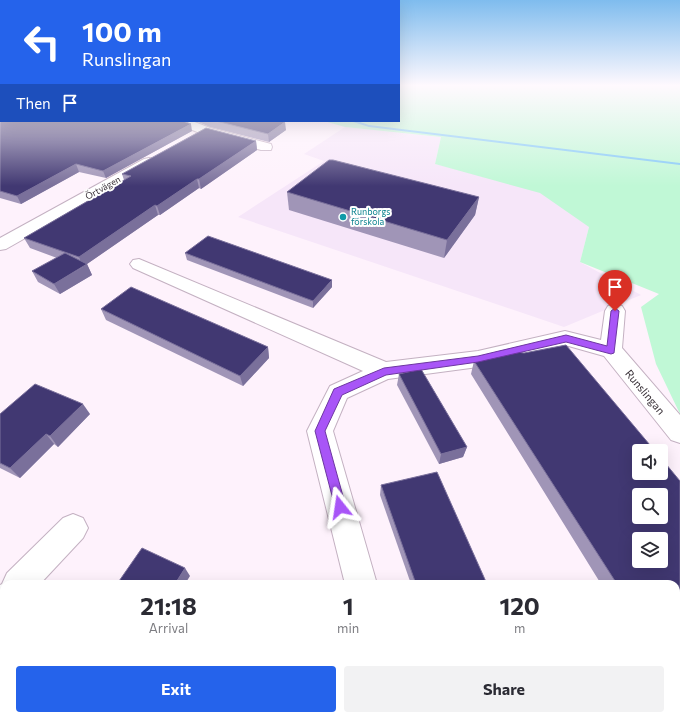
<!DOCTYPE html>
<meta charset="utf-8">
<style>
body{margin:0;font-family:Commissioner,sans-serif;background:#f2f2f3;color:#2b2b33;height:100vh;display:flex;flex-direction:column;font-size:15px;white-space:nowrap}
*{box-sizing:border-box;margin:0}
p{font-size:13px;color:#7c7c81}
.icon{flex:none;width:22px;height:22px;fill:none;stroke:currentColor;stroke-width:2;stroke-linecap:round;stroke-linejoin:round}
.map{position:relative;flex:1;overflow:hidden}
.panel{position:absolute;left:0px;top:580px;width:680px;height:140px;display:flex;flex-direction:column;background:#fff;border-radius:12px 12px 0 0;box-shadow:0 4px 16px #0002}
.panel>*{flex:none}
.hud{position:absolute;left:0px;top:0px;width:400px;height:122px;box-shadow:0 4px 16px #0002;background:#2563eb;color:#fff;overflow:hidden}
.controls{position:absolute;left:632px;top:444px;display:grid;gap:8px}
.controls a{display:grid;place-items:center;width:36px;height:36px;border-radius:4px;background:#fff;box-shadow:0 4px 16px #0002;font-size:20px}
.pin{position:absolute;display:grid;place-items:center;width:34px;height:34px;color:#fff;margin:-41px -17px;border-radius:50% 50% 50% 0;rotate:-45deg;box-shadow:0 0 4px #0007}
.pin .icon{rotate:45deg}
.me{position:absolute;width:44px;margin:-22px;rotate:345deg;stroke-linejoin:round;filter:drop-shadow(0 0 3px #0008)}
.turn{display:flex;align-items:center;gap:14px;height:84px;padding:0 16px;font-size:18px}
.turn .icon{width:52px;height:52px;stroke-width:2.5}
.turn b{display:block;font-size:28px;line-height:34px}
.then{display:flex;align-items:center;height:38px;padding:0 16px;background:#0003;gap:8px;font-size:15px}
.eta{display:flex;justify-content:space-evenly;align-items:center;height:68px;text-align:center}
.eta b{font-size:24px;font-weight:700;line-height:28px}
.button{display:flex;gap:8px;margin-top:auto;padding:8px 16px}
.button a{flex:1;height:46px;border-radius:4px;background:#2563eb;color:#fff;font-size:16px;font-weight:700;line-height:46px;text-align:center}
.button a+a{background:#f2f2f3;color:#2b2b33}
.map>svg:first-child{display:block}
.education{fill:#f6e6f9}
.green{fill:#c0f8d6}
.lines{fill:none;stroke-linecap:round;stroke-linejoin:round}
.stream{fill:#81c8f6;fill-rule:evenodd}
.minor-casing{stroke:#c4b1c2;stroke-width:2}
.minor{fill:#fff;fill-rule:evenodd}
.wall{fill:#a095b7}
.shaded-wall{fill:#7a709b}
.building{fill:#413872;stroke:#7a709b;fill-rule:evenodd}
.route{fill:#a855f7;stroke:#6d37a1}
.culture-dot{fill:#0f9aa8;stroke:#fff;stroke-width:1.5}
.labels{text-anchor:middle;stroke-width:4;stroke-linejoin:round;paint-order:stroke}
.far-street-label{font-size:9px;fill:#372f36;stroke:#fff}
.far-culture-label{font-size:9px;fill:#0d838f;stroke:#fff;text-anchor:start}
.street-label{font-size:11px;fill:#372f36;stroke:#fff}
</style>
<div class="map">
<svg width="680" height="720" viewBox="0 0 680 720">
<rect width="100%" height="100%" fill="#fef2fc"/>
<path class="education" d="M 345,127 L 441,137 L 435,164 L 564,193 L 589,227 L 580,262 L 641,295 L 564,327 L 238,217 L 324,161 L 304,154 Z"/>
<path class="green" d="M 399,86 L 680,86 L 680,414 L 656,364 L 641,307 L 659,294 L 580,262 L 589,227 L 540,193 L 435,164 L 441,137 L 345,127 L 324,121 L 399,121 Z"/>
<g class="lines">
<path class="stream" d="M 350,121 L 357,121 L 369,125 L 680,163 L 680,165 L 369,127 Z"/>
<defs>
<g id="minor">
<path d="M 176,121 L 192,121 L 210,128 L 271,144 L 272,147 L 271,150 L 261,150 L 202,134 L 178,124 Z"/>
<path d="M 149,158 L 154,159 L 156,162 L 154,165 L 6,249 L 0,250 L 0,238 L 144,159 Z"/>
<path d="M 139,259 L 386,362 L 478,351 L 565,331 L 601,340 L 605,311 L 608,306 L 615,304 L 622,306 L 625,311 L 622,348 L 680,415 L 680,443 L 671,440 L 604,356 L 565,345 L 478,367 L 388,379 L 347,398 L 333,431 L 377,584 L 345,584 L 307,431 L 330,386 L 363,371 L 133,268 L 130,264 L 133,260 Z"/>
<path d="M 73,514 L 83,518 L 88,528 L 83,538 L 40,584 L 4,584 L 4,619 L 0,620 L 0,585 L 2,584 L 7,573 L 63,518 Z"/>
<path d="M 378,716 L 416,716 L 417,720 L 379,720 Z"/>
</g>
</defs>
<use href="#minor" class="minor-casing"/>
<use href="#minor" class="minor"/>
</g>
<g class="wall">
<rect x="0" y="86" width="1" height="34"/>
<path d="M 196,121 L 280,121 L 286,130 L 269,142 L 210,127 Z"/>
<path d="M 0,122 L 192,131 L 106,178 L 79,172 L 21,204 L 0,198 Z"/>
<path d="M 256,141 L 257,150 L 201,189 L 199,188 L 160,215 L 158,215 L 87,264 L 92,275 L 60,294 L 38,282 L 32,271 L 57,258 L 30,248 L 24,238 L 124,180 L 122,174 Z"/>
<path d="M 287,192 L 479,197 L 475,215 L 444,258 L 289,210 Z"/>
<path d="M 185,253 L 332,287 L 313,308 L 187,260 Z"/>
<path d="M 101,309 L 268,347 L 269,358 L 243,386 L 106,320 Z"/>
<path d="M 474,361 L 680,481 L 680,711 L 676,705 L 676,584 L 601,584 L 471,374 Z"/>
<path d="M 399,374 L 467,447 L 463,457 L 439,464 L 397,385 Z"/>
<path d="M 0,414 L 90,414 L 58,447 L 54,444 L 20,478 L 0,468 Z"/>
<path d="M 381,485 L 487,584 L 411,584 L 380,495 Z"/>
<path d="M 456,716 L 545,716 L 547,720 L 457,720 Z"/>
</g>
<g class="shaded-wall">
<path d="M 285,122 L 286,130 L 269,142 L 268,134 Z"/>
<path d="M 191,124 L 192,131 L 106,178 L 103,171 Z"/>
<path d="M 256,141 L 257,150 L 201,189 L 199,179 Z"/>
<path d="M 76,164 L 79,172 L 21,204 L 17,196 Z"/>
<path d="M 197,179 L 199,188 L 160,215 L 157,206 Z"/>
<path d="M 479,197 L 475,215 L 444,258 L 447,240 Z"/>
<path d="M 155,205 L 158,215 L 87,264 L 92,275 L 60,294 L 54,284 L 83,267 L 79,257 Z"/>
<path d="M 332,280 L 332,287 L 313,308 L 313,301 Z"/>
<path d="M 268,347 L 269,358 L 243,386 L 240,376 Z"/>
<path d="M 83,404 L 90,414 L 58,447 L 50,436 Z"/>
<path d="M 46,434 L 54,444 L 20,478 L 10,468 Z"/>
<path d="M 467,447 L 463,457 L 439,464 L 441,454 Z"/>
<path d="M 185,568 L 190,576 L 185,584 L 175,584 Z"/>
<path d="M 0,686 L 4,689 L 4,697 L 0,694 Z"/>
<path d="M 5,716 L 28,716 L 25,720 L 2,720 Z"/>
</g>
<g class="building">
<rect x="0" y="86" width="1" height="27"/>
<path d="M 3,121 L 183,121 L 191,124 L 103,171 L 76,164 L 17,196 L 0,191 L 0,122 Z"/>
<path d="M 216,121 L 280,121 L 285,122 L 268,134 Z"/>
<path d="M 206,128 L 256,141 L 199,179 L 197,179 L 157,206 L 155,205 L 79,257 L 24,238 L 131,176 L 122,174 Z"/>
<path d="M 329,160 L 333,160 L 479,197 L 447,240 L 287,192 Z"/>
<path d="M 208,236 L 332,280 L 313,301 L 185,253 Z"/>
<path d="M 65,253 L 87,264 L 54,284 L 32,271 Z"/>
<path d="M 131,287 L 268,347 L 240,376 L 101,309 Z"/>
<path d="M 566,345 L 655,451 L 639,451 L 639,473 L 661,473 L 661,458 L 680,481 L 680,682 L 676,676 L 676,584 L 617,584 L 474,361 L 517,352 L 524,353 ZM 639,495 L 661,495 L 661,517 L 639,517 ZM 639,539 L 661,539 L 661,561 L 639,561 Z"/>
<path d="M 421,369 L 467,447 L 441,454 L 399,374 Z"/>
<path d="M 35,384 L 83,404 L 50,436 L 46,434 L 10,468 L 0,463 L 0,414 Z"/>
<path d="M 437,472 L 487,584 L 416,584 L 381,485 Z"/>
<path d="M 142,548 L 185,568 L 175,584 L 117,584 Z"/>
<path d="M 0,694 L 4,697 L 4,716 L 5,716 L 2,720 L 0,720 Z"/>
<path d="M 462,716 L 545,716 L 547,720 L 463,720 Z"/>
</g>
<linearGradient id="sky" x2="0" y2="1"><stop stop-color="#7fbcee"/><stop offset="0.46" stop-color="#fff9fe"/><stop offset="1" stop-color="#fff9fe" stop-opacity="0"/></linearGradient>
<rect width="680" height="186" fill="url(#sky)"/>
<path class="route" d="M 615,308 L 619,311 L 614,353 L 611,354 L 566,342 L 478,362 L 386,375 L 342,395 L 325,431 L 346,507 L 344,511 L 340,512 L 336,511 L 315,431 L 334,389 L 384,368 L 478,356 L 566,335 L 607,346 L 611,311 Z"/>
<circle class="culture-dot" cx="343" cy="217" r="4"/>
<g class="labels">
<g class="far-street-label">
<text transform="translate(103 188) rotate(-29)" y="3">Örtvägen</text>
</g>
<g class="far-culture-label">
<text x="351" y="215">Runborgs<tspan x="351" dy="10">förskola</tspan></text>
</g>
<g class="street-label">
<text transform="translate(645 392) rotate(50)" y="4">Runslingan</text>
</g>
</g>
</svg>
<div class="controls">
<a><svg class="icon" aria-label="sound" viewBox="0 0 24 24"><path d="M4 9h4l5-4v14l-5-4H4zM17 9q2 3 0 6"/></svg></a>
<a><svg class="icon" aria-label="search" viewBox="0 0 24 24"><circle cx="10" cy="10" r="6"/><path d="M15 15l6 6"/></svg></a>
<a><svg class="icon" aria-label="layers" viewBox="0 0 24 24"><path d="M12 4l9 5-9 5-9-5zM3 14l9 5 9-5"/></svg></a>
</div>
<div class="pin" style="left:615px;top:311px;background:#d93025"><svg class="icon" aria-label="arrive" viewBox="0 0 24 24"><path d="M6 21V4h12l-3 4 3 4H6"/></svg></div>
<svg class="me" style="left:340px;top:507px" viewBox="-20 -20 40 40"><path d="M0-17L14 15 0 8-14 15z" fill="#a855f7" stroke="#fff" stroke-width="4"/></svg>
<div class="hud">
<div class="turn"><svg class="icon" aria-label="left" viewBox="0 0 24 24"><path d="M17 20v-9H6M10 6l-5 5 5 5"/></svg><div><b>100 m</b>Runslingan</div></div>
<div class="then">Then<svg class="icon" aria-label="arrive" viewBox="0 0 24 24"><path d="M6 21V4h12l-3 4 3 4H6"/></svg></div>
</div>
<section class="panel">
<div class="eta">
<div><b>21:18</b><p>Arrival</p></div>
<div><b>1</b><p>min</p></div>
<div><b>120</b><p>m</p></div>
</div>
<div class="button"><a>Exit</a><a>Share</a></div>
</section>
</div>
